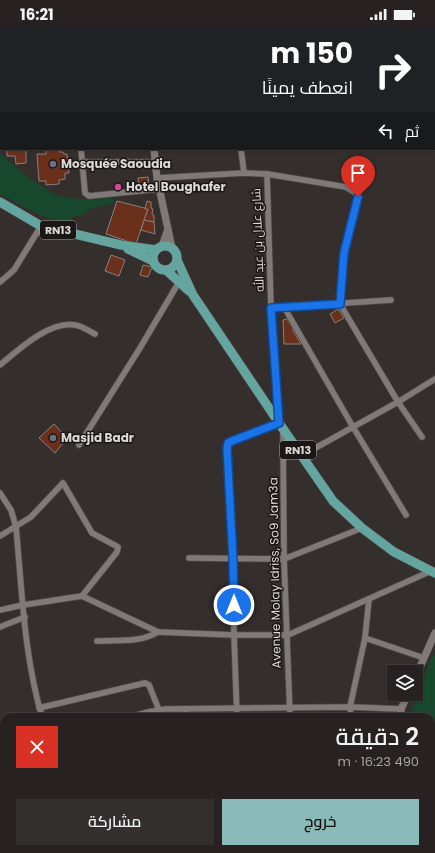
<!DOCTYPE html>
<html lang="ar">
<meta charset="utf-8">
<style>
body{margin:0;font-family:Poppins,Cairo,sans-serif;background:#332f2e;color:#f1f3f6;direction:rtl;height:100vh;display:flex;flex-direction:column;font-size:15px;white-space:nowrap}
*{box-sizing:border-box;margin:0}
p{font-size:13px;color:#a4a4a5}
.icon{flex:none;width:22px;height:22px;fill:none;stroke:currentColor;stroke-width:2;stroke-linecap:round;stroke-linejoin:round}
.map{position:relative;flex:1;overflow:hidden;direction:ltr}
.side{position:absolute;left:0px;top:685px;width:435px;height:140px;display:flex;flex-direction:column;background:#272221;border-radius:12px 12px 0 0;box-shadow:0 1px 3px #0004,0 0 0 1px #433f3f;direction:rtl}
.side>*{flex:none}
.hud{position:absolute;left:0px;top:0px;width:435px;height:122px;box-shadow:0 1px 3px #0004,0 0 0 1px #433f3f;direction:rtl;background:#202124;color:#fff;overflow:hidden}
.controls{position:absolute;left:387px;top:637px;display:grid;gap:8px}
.controls a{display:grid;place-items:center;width:36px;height:36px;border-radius:0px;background:#272221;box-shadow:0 1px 3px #0004,0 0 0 1px #433f3f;font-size:20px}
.pin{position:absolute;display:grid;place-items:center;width:34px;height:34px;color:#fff;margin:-41px -17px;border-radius:50% 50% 50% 0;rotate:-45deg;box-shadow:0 0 4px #0007}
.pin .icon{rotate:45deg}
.me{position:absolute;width:44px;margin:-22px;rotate:0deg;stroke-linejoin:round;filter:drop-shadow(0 0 3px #0008)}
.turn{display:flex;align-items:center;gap:14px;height:84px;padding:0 16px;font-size:18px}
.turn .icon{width:52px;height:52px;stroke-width:2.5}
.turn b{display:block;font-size:28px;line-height:34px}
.then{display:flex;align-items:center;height:38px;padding:0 16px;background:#0003;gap:8px;font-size:15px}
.round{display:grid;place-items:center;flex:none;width:42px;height:42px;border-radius:0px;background:#332f2e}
.overview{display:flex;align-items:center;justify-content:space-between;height:68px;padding:0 16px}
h1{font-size:24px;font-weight:600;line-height:30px}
.button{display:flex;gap:8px;margin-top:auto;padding:8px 16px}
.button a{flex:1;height:46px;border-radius:0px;background:#8bbbb9;color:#111;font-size:16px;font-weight:600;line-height:46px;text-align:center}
.button a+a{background:#332f2e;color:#f1f3f6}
.status{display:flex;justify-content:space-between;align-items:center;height:28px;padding:0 20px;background:#272221;direction:ltr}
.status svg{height:11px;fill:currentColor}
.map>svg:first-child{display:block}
.green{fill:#17482e}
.building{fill:#6b301c;stroke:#87807e}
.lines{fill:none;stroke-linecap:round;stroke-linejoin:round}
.minor-casing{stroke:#514d4b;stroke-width:7}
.tertiary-casing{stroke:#514d4b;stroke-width:8}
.primary-casing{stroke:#514d4b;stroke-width:10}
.minor{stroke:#807977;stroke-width:5.5}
.tertiary{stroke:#807977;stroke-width:7}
.primary{stroke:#64a69f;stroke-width:9}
.route-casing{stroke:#114b97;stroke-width:10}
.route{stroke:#1a73e8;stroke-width:7}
.worship-dot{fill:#6b7280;stroke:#1a1716;stroke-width:1.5}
.hotel-dot{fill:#d1479c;stroke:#1a1716;stroke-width:1.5}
.labels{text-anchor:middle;stroke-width:3;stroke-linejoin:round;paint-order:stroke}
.shield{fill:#1a1716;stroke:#a29f9d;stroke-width:1}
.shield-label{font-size:11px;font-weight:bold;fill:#dcd9d7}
.poi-label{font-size:12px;font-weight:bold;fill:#dcd9d7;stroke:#1a1716;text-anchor:start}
.street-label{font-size:12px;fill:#dcd9d7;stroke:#1a1716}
</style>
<div class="status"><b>16:21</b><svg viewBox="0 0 49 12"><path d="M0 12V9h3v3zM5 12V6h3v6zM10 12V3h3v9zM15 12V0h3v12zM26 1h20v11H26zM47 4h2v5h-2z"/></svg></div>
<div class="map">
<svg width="435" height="825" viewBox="0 0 435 825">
<rect width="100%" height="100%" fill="#342e2c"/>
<g class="green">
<path d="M 0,125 C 12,136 48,167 63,169 C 79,172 97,171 113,169 L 114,175 L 92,180 L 82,187 L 74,189 L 68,193 L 51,191 L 35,185 L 0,166 Z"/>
<path d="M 432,628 L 435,628 L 435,765 L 431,765 L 431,689 L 409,689 Z"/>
</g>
<g class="building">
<path d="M 7,121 L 26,121 L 26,135 L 16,136 L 15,128 L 7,128 Z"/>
<path d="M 46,121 L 58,121 L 59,124 L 63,124 L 64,126 L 67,126 L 69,145 L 65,145 L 65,151 L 59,152 L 59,156 L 46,157 L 46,153 L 39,153 L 37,126 L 46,126 Z"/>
<path d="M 148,149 L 149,159 L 139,159 L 138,150 Z"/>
<path d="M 117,173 L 148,181 L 136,216 L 106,206 Z"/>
<path d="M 147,173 L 151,174 L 151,180 L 153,181 L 152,186 L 154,187 L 154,194 L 144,192 L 148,181 L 145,181 Z"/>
<path d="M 144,192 L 154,194 L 155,206 L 141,202 Z"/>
<path d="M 111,227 L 125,232 L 119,248 L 105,243 Z"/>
<path d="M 143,237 L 152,239 L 148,249 L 140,247 Z"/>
<path d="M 338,281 L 344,290 L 335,295 L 330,286 Z"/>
<path d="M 287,291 L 293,300 L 292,301 L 301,316 L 284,316 L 283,292 Z"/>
<path d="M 54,396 L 67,410 L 55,425 L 39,410 Z"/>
</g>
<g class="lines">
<defs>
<g id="minor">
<path d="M 89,0 L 89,1"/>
<path d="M 215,0 L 215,1"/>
<path d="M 0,60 L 1,60"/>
<path d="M 0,86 L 1,86"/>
<path d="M 81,121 L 85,165 L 89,168 L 160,161"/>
<path d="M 241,121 L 244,145"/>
<path d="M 82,134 L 156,134"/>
<path d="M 267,146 L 346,159 L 357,166 L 358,173 L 344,225 L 340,276 L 398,374 L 301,428"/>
<path d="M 157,150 L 244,145 L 267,146 L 271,280 L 279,395 L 232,413 L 228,415 L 227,420 L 233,531 L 234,607 L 237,689"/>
<path d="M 0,254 L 14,242 L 41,198"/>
<path d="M 284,279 L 353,399 L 406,487"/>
<path d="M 271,280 L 391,272"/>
<path d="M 0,337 C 18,322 50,292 75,297 C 82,298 89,303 95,306"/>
<path d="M 283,403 L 284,531 L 290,689"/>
<path d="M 422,409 L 398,374 L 435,351"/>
<path d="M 79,417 L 140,320 L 179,254"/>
<path d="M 0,465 L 11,482 L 16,499 C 22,562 24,628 42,689"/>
<path d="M 0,508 L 31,489 L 63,455 L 92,505 L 118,519 L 117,524 L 82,568"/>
<path d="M 189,530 L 284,531 L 362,500"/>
<path d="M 0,582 L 23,577 L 82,568 L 158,604 L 234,607 L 288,607 L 431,543"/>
<path d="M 0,599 L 25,589"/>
<path d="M 365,610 L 424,630"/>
<path d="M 97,613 C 117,612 140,615 158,604"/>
<path d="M 39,680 L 145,655 L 149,657 L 159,682"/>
<path d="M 185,681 L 186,689"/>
<path d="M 130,689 L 148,684 L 166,681 L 350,679 L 401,681"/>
<path d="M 351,689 L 350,679 L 365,610 L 369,571"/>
<path d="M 4,757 L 0,760 L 4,765"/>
<path d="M 431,791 L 435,790"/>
<path d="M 64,821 L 67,825"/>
<path d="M 204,821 L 204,825"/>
<path d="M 241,821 L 241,825"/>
<path d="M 297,821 L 297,825"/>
<path d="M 358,821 L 358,825"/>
<path d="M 407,823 L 435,821"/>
<path d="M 12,825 L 16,821"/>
<path d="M 80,825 L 83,821"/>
<path d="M 110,825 L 114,821"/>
</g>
<g id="tertiary">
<path d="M 110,0 L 110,1"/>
<path d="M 154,121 L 157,150 L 172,220"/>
<path d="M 162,218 L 168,201"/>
<path d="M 416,648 L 435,605"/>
<path d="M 401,689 L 401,681 L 408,666"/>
<path d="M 407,821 L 407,825"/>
</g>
<g id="primary">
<path d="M 0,174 L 41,198 L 121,217 L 156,222"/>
<circle cx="165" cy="230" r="12"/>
<path d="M 128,221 L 153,233"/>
<path d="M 177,232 L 193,267 L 279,395 L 333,473 L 362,500 L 394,524 L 435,545"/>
<path d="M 166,242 L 189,263"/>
</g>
</defs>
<use href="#minor" class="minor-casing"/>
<use href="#tertiary" class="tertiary-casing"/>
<use href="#primary" class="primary-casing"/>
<use href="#minor" class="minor"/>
<use href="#tertiary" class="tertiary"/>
<use href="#primary" class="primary"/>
</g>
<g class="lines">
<defs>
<path id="route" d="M 234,577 L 233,531 L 227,420 L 228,415 L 232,413 L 279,395 L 271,280 L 340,276 L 344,225 L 358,169"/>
</defs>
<use href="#route" class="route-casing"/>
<use href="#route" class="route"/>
</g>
<g class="worship-dot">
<circle cx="53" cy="136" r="4"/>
<circle cx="53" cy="410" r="4"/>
</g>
<circle class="hotel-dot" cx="118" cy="159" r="4"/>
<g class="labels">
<g class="shield">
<rect x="40" y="193" width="36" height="18" rx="3"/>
<rect x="280" y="413" width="36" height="18" rx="3"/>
</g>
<g class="shield-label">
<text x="58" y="206">RN13</text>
<text x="298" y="426">RN13</text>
</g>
<g class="poi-label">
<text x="61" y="140">Mosquée Saoudia</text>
<text x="126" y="163">Hotel Boughafer</text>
<text x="61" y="414">Masjid Badr</text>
</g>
<g class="street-label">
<text transform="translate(258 212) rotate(-92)" y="4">شارع علال بن عبد الله</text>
<text transform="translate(275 545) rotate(-91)" y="4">Avenue Molay Idriss, So9 Jam3a</text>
</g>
</g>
</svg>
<div class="controls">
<a><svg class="icon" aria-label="layers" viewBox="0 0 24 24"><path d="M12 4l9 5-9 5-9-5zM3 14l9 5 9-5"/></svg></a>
</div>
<div class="pin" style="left:358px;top:169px;background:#d93025"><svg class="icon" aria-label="arrive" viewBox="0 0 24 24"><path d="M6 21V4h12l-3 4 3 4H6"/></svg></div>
<svg class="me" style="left:234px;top:577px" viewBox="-20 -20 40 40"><circle r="17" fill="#1a73e8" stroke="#fff" stroke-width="3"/><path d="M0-11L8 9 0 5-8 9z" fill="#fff"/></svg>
<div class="hud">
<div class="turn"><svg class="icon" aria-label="right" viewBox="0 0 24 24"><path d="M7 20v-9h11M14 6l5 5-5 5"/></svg><div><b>150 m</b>انعطف يمينًا</div></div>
<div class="then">ثم<svg class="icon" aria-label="left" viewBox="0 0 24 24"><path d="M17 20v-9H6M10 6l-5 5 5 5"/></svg></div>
</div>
<section class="side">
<div class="overview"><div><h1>2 دقيقة</h1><p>490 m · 16:23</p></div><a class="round" style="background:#d93025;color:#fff"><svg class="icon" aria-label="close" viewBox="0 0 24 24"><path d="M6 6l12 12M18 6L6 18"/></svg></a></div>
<div class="button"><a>خروج</a><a>مشاركة</a></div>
</section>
</div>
